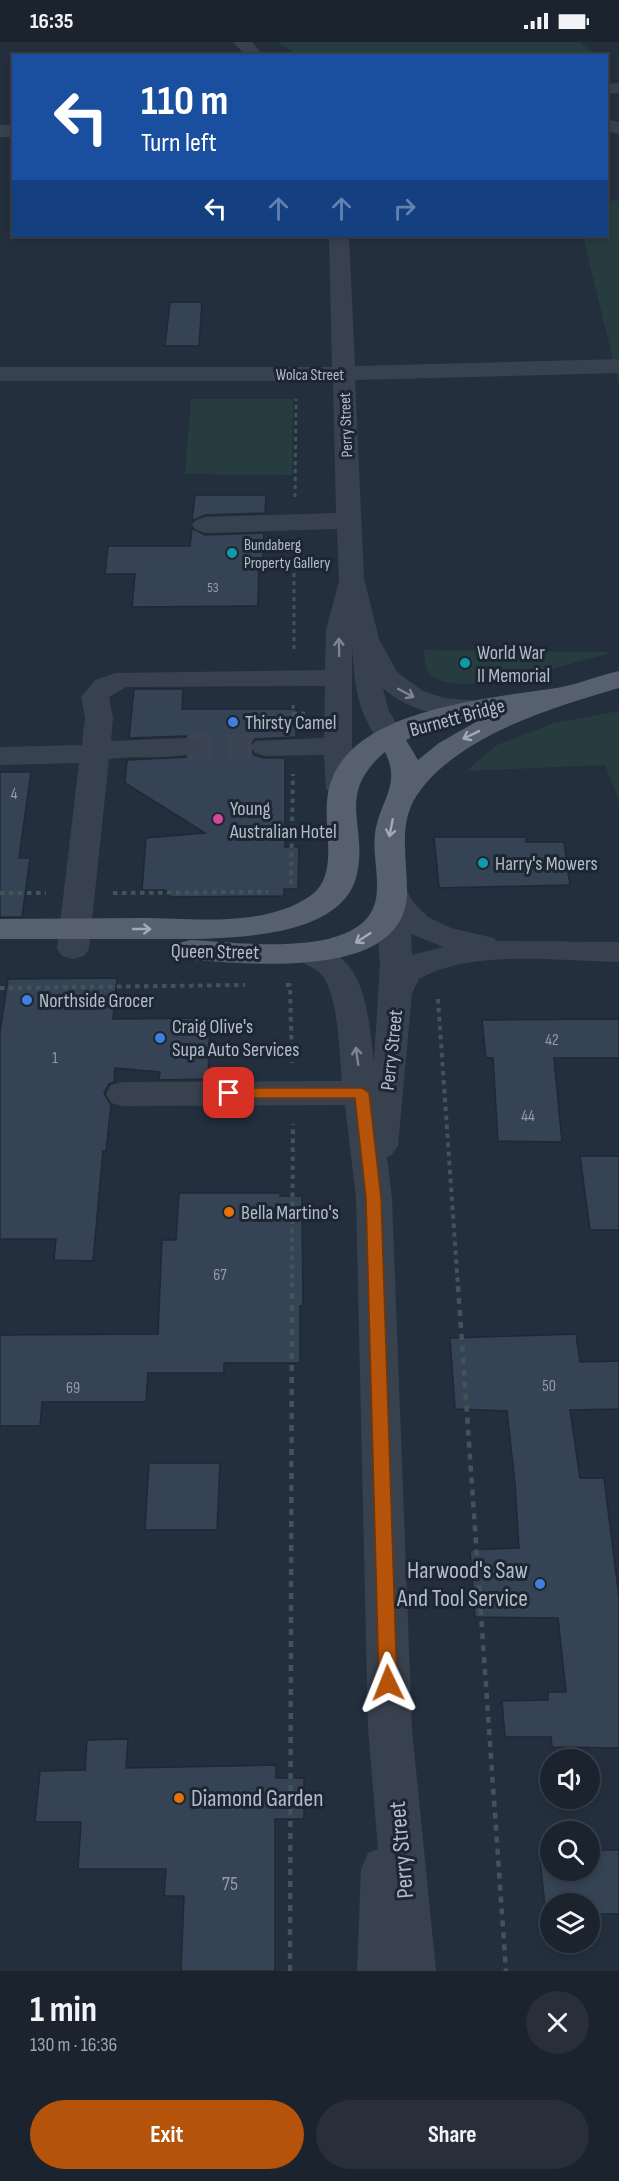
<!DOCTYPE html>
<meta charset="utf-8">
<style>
body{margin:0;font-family:"Sofia Sans Condensed",sans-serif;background:#282f3a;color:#f1f3f6;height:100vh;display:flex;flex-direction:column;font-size:22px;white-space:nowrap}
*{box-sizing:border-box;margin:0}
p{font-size:20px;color:#a0a4aa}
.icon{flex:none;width:33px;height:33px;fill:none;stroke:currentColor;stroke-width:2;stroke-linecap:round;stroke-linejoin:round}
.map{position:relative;height:1929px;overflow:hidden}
.details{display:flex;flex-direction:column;background:#1b232e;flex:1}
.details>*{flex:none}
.top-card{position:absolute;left:12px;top:12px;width:596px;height:183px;border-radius:0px;box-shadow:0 3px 9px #0003,0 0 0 2px #39404a;background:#1a4fa0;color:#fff;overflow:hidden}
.controls{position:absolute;left:540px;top:1707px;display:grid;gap:12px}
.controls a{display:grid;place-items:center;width:60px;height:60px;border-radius:50%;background:#1b232e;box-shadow:0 3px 9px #0003,0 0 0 2px #39404a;font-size:30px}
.pin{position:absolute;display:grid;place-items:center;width:51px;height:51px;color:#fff;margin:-26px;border-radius:12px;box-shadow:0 3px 9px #0006}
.me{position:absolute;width:66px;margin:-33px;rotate:358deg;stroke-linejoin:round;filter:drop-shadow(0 0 4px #0008)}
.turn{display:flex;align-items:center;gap:21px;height:126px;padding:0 30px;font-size:27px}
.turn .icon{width:78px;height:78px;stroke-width:2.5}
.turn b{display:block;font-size:42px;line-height:51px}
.lanes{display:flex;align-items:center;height:57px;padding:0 30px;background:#0003;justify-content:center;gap:30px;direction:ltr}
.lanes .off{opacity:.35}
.round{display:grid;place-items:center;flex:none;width:63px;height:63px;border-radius:32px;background:#282f3a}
.head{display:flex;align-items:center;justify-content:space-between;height:102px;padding:0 30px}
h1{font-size:36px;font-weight:700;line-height:45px}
.button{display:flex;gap:12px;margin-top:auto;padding:12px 30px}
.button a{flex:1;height:69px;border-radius:36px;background:#b45309;color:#fff;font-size:24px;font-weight:700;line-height:69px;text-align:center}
.button a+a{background:#282f3a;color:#f1f3f6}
.status{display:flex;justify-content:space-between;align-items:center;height:42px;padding:0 30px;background:#1b232e;direction:ltr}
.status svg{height:16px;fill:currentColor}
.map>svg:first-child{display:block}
.green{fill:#263c3f}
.building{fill:#364354;stroke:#1f2835;stroke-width:1.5}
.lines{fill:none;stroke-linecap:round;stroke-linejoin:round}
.minor-tunnel{stroke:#3a4453;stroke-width:26;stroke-dasharray:26 13;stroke-linecap:butt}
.path-far2{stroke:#3f5557;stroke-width:3;stroke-dasharray:4 4;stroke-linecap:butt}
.path-far1{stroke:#3f5557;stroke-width:4;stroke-dasharray:4.5 4.5;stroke-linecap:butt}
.path{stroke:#3f5557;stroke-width:4.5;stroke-dasharray:6 6;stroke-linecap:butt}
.minor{fill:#38414e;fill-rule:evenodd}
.major{fill:#56606e;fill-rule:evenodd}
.oneway{stroke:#7c8592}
.oneway2{stroke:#a1aab7}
.route{fill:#b45309;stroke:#753606;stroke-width:1.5}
.culture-dot{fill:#0f9aa8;stroke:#1d2633;stroke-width:2}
.shop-dot{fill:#3f7fe0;stroke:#1d2633;stroke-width:2}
.hotel-dot{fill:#d1479c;stroke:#1d2633;stroke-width:2}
.food-dot{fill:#e8710a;stroke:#1d2633;stroke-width:2}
.labels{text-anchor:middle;stroke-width:6;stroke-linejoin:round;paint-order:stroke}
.far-number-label{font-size:14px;fill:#929caa}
.far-street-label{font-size:16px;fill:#b4bcc9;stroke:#1d2633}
.far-poi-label{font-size:16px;fill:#b4bcc9;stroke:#1d2633;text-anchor:start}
.number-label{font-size:16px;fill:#929caa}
.poi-label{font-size:20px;fill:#b4bcc9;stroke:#1d2633;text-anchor:start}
.street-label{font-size:20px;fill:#b4bcc9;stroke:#1d2633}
.near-number-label{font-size:20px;fill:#929caa}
.near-poi-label{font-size:24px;fill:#b4bcc9;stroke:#1d2633;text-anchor:end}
.near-street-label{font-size:24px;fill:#b4bcc9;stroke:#1d2633}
</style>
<div class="status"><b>16:35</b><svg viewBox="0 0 49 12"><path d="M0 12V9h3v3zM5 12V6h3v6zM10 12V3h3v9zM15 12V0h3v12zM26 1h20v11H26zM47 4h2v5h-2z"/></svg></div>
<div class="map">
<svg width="619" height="1929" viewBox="0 0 619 1929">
<rect width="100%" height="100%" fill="#242f3e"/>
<g class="green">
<path d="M 277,0 L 580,0 L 595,13 L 299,14 Z"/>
<path d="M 606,158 L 619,159 L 619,343 L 583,194 L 606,194 Z"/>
<path d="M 191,357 L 293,357 L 292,433 L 185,432 Z"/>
<path d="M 424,608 L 614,610 C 576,619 462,658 432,634 C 424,627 425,618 424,608 Z"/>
<path d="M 619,669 L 619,759 L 605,723 L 466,729 L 497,703 L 554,681 Z"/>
</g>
<g class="building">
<path d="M 170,260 L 202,260 L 199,304 L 165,304 Z"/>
<path d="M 195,453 L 266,453 L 265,471 L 205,473 L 192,479 Z"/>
<path d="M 192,486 L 205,493 L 264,491 L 263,516 L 259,516 L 258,564 L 132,565 L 135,532 L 105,532 L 108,504 L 190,504 Z"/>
<path d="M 134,647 L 183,647 L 182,667 L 296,667 L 296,695 L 255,697 L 249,706 L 254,713 L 264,716 L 285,716 L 285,805 L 299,805 L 298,847 L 284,847 L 284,854 L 170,855 L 170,850 L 163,848 L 142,848 L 146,796 L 205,791 L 125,741 L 127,718 L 187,715 L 199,712 L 203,704 L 198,697 L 187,694 L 129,696 Z"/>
<path d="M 0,730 L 31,730 L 19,816 L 30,816 L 22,875 L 0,875 Z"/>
<path d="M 434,795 L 526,795 L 526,800 L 564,800 L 570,843 L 439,846 Z"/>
<path d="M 117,936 L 113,977 L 210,976 L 208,1037 L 159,1038 L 160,1030 L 115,1026 L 114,1040 L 109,1042 L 104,1051 L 111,1063 L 106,1109 L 103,1109 L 93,1219 L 54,1218 L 56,1197 L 0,1197 L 0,990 L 8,937 Z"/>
<path d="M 619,977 L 619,1016 L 554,1016 L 562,1100 L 498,1099 L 493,1016 L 486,1016 L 482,978 Z"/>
<path d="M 580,1114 L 619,1114 L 619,1188 L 590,1188 Z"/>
<path d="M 179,1151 L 280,1151 L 280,1154 L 302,1154 L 303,1264 L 300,1264 L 300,1321 L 224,1321 L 224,1331 L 148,1331 L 146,1360 L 42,1360 L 40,1384 L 0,1384 L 0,1293 L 158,1292 L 162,1198 L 176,1198 Z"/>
<path d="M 576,1292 L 580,1320 L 619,1319 L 619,1367 L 570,1368 L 580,1436 L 604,1436 L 619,1555 L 619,1706 L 552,1705 L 551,1695 L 505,1695 L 502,1659 L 548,1658 L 548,1650 L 566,1650 L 558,1576 L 475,1575 L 470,1508 L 519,1506 L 515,1442 L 507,1369 L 455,1367 L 450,1296 Z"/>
<path d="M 149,1421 L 220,1421 L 217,1488 L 145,1488 Z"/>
<path d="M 128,1697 L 126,1726 L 276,1723 L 276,1736 L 304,1736 L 304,1777 L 275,1777 L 275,1929 L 181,1929 L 184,1854 L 164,1854 L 166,1827 L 78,1827 L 81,1780 L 35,1780 L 40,1729 L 85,1728 L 87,1698 Z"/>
<path d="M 550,1808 L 550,1828 L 590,1828 L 590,1808 L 619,1808 L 619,1872 L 590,1872 L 590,1862 L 550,1862 L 550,1873 L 546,1873 L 539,1809 Z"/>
</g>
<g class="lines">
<path class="minor-tunnel" d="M 187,705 L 265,705"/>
<g class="path-far2">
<path d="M 295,455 L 296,357"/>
<path d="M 294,507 L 294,611"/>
<path d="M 293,663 L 293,680"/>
<path d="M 293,671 L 305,671"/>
</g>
<g class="path-far1">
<path d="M 291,842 L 293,732"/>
<path d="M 0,851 L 46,851"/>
<path d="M 113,851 L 268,850"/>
<path d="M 286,943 L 290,943 L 292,1021"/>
<path d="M 0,946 L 245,943"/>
<path d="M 438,957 L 458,1245"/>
<path d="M 292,1245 L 293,1082"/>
</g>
<g class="path">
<path d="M 458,1244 L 506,1929"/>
<path d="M 290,1929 L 292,1244"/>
</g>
<g class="minor">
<path d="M 233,0 L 252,0 L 264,14 L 246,14 Z"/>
<path d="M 619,41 L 619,51 L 606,52 L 606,42 Z"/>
<path d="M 606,77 L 619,80 L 619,92 L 606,89 Z"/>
<rect x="0" y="83" width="14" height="12"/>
<path d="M 329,194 L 349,194 L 355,324 L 619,317 L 619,331 L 355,338 L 364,536 L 379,597 L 397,630 L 423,649 L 445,656 L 492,660 L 496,666 L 492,672 C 458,680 409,671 383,646 L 388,667 L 404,695 L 400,701 L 390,704 L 380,701 C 356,667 355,644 352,604 L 352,704 L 356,747 L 351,753 L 341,756 L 331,753 L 326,747 L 324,713 L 265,714 L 255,711 L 251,705 L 255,699 L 324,696 L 325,644 L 126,645 L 109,655 L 113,676 L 111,699 L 187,696 L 197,699 L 201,705 L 197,711 C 169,718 138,713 109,717 L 89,907 L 84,914 L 73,917 L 62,914 L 57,907 L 79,721 L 0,723 L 0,705 L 82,703 L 85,676 L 81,655 L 95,638 L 116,631 L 325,628 L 326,588 L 339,539 L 337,487 L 205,491 L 196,488 L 192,483 L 196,478 L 205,475 L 336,471 L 333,339 L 0,339 L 0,325 L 332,325 Z"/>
<path d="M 392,838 L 403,841 L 413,860 L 428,875 L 451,886 L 494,896 L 496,899 L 619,900 L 619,920 C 560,919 472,907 419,937 L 412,951 L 398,1104 L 392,1113 L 387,1115 L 392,1156 L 412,1687 L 436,1929 L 357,1929 L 361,1827 L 368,1811 L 378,1807 L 368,1687 L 356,1156 L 345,1063 L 123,1064 L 111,1061 L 106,1052 L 111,1043 L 123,1040 L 342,1039 C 339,1010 339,961 324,936 C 316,923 299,923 291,911 L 296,904 C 306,901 313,901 323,905 C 368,922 368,978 374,1019 L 380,921 L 375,860 L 379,854 L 376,848 L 381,841 ZM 411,892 L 443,905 L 412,913 Z"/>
</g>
<path class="major" d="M 619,629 L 619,646 C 553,665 457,694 417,753 C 397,783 408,819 407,852 C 404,940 247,921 190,918 L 179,915 L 174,908 L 179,901 L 190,898 C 236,900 359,918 375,861 C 381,839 372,814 375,792 C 379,760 402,743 385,710 C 333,754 370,784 356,836 C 336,907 189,896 132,897 C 88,897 44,897 0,897 L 0,877 C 47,877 94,876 141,876 C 194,876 264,886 310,854 C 339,834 324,790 327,760 C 333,665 492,657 562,645 C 581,641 600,633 619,629 ZM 490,672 L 439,701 L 418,718 L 406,698 L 436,685 Z"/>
</g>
<defs><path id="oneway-shaft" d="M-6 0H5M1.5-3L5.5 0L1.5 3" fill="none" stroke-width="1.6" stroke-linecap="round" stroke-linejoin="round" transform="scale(1.5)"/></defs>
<g class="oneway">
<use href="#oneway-shaft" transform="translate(339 605) rotate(-91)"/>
<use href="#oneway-shaft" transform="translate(406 651) rotate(28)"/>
<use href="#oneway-shaft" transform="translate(357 1014) rotate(-98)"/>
</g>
<g class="oneway2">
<use href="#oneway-shaft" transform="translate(471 693) rotate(154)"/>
<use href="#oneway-shaft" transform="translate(391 786) rotate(101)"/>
<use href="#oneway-shaft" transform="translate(142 887)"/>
<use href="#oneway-shaft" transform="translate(363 896) rotate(147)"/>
</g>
<path class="route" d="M 229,1046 L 362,1046 L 369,1051 L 381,1156 L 397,1641 L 395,1646 L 388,1649 L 382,1646 L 379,1641 L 366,1156 L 355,1056 L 229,1056 L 222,1051 Z"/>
<g class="culture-dot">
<circle cx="232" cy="511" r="6"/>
<circle cx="465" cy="621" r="6"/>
<circle cx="483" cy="821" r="6"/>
</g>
<g class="shop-dot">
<circle cx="233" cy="680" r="6"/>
<circle cx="27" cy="958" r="6"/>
<circle cx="160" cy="996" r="6"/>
<circle cx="540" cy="1542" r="6"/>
</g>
<circle class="hotel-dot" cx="218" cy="777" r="6"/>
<g class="food-dot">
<circle cx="229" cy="1170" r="6"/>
<circle cx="179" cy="1756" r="6"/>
</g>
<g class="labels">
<g class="far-number-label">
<text x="213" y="550">53</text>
</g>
<g class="far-street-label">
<text x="310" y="338">Wolca Street</text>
<text transform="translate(345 383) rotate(-92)" y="6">Perry Street</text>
</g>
<g class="far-poi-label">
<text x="244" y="508">Bundaberg<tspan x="244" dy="18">Property Gallery</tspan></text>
</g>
<g class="number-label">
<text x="14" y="757">4</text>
<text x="552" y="1003">42</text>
<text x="55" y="1021">1</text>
<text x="528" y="1079">44</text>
<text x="220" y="1238">67</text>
<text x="549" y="1349">50</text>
<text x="73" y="1351">69</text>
</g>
<g class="poi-label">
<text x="477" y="617">World War<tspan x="477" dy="23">II Memorial</tspan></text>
<text x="245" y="687">Thirsty Camel</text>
<text x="230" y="773">Young<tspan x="230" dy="23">Australian Hotel</tspan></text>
<text x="495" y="828">Harry's Mowers</text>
<text x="39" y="965">Northside Grocer</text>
<text x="172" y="991">Craig Olive's<tspan x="172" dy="23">Supa Auto Services</tspan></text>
<text x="241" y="1177">Bella Martino's</text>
</g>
<g class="street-label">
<text transform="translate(457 675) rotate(-15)" y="7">Burnett Bridge</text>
<text transform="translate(215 909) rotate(1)" y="7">Queen Street</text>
<text transform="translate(391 1008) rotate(-84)" y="7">Perry Street</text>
</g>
<g class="near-number-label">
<text x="230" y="1848">75</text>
</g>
<g class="near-poi-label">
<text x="528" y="1536">Harwood's Saw<tspan x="528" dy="28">And Tool Service</tspan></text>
<text x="191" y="1764" text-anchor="start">Diamond Garden</text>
</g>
<g class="near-street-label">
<text transform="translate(401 1808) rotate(-95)" y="8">Perry Street</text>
</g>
</g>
</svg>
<div class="controls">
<a><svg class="icon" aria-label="sound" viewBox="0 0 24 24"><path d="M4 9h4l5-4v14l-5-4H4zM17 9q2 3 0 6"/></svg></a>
<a><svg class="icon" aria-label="search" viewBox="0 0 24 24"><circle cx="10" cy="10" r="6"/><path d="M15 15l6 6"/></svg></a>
<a><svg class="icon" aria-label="layers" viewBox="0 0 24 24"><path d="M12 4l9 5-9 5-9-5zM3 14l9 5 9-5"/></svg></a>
</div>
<div class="pin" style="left:229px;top:1051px;background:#d93025"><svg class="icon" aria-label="arrive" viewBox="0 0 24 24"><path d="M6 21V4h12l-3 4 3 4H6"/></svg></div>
<svg class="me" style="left:388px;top:1641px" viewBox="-20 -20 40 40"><path d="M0-17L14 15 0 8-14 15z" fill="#b45309" stroke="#fff" stroke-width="4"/></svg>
<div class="top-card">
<div class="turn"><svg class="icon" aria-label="left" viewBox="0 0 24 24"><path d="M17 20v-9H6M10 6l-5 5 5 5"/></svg><div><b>110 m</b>Turn left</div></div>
<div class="lanes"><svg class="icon" aria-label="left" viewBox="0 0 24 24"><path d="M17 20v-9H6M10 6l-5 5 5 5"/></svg><svg class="icon off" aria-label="ahead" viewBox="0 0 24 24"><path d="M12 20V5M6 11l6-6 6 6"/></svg><svg class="icon off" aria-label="ahead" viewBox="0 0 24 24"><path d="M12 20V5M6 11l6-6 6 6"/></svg><svg class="icon off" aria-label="right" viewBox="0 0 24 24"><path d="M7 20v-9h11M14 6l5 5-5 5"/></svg></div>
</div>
</div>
<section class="details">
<div class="head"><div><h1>1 min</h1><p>130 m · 16:36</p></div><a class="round"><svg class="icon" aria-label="close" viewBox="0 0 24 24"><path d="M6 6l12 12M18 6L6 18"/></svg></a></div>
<div class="button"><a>Exit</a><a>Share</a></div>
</section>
